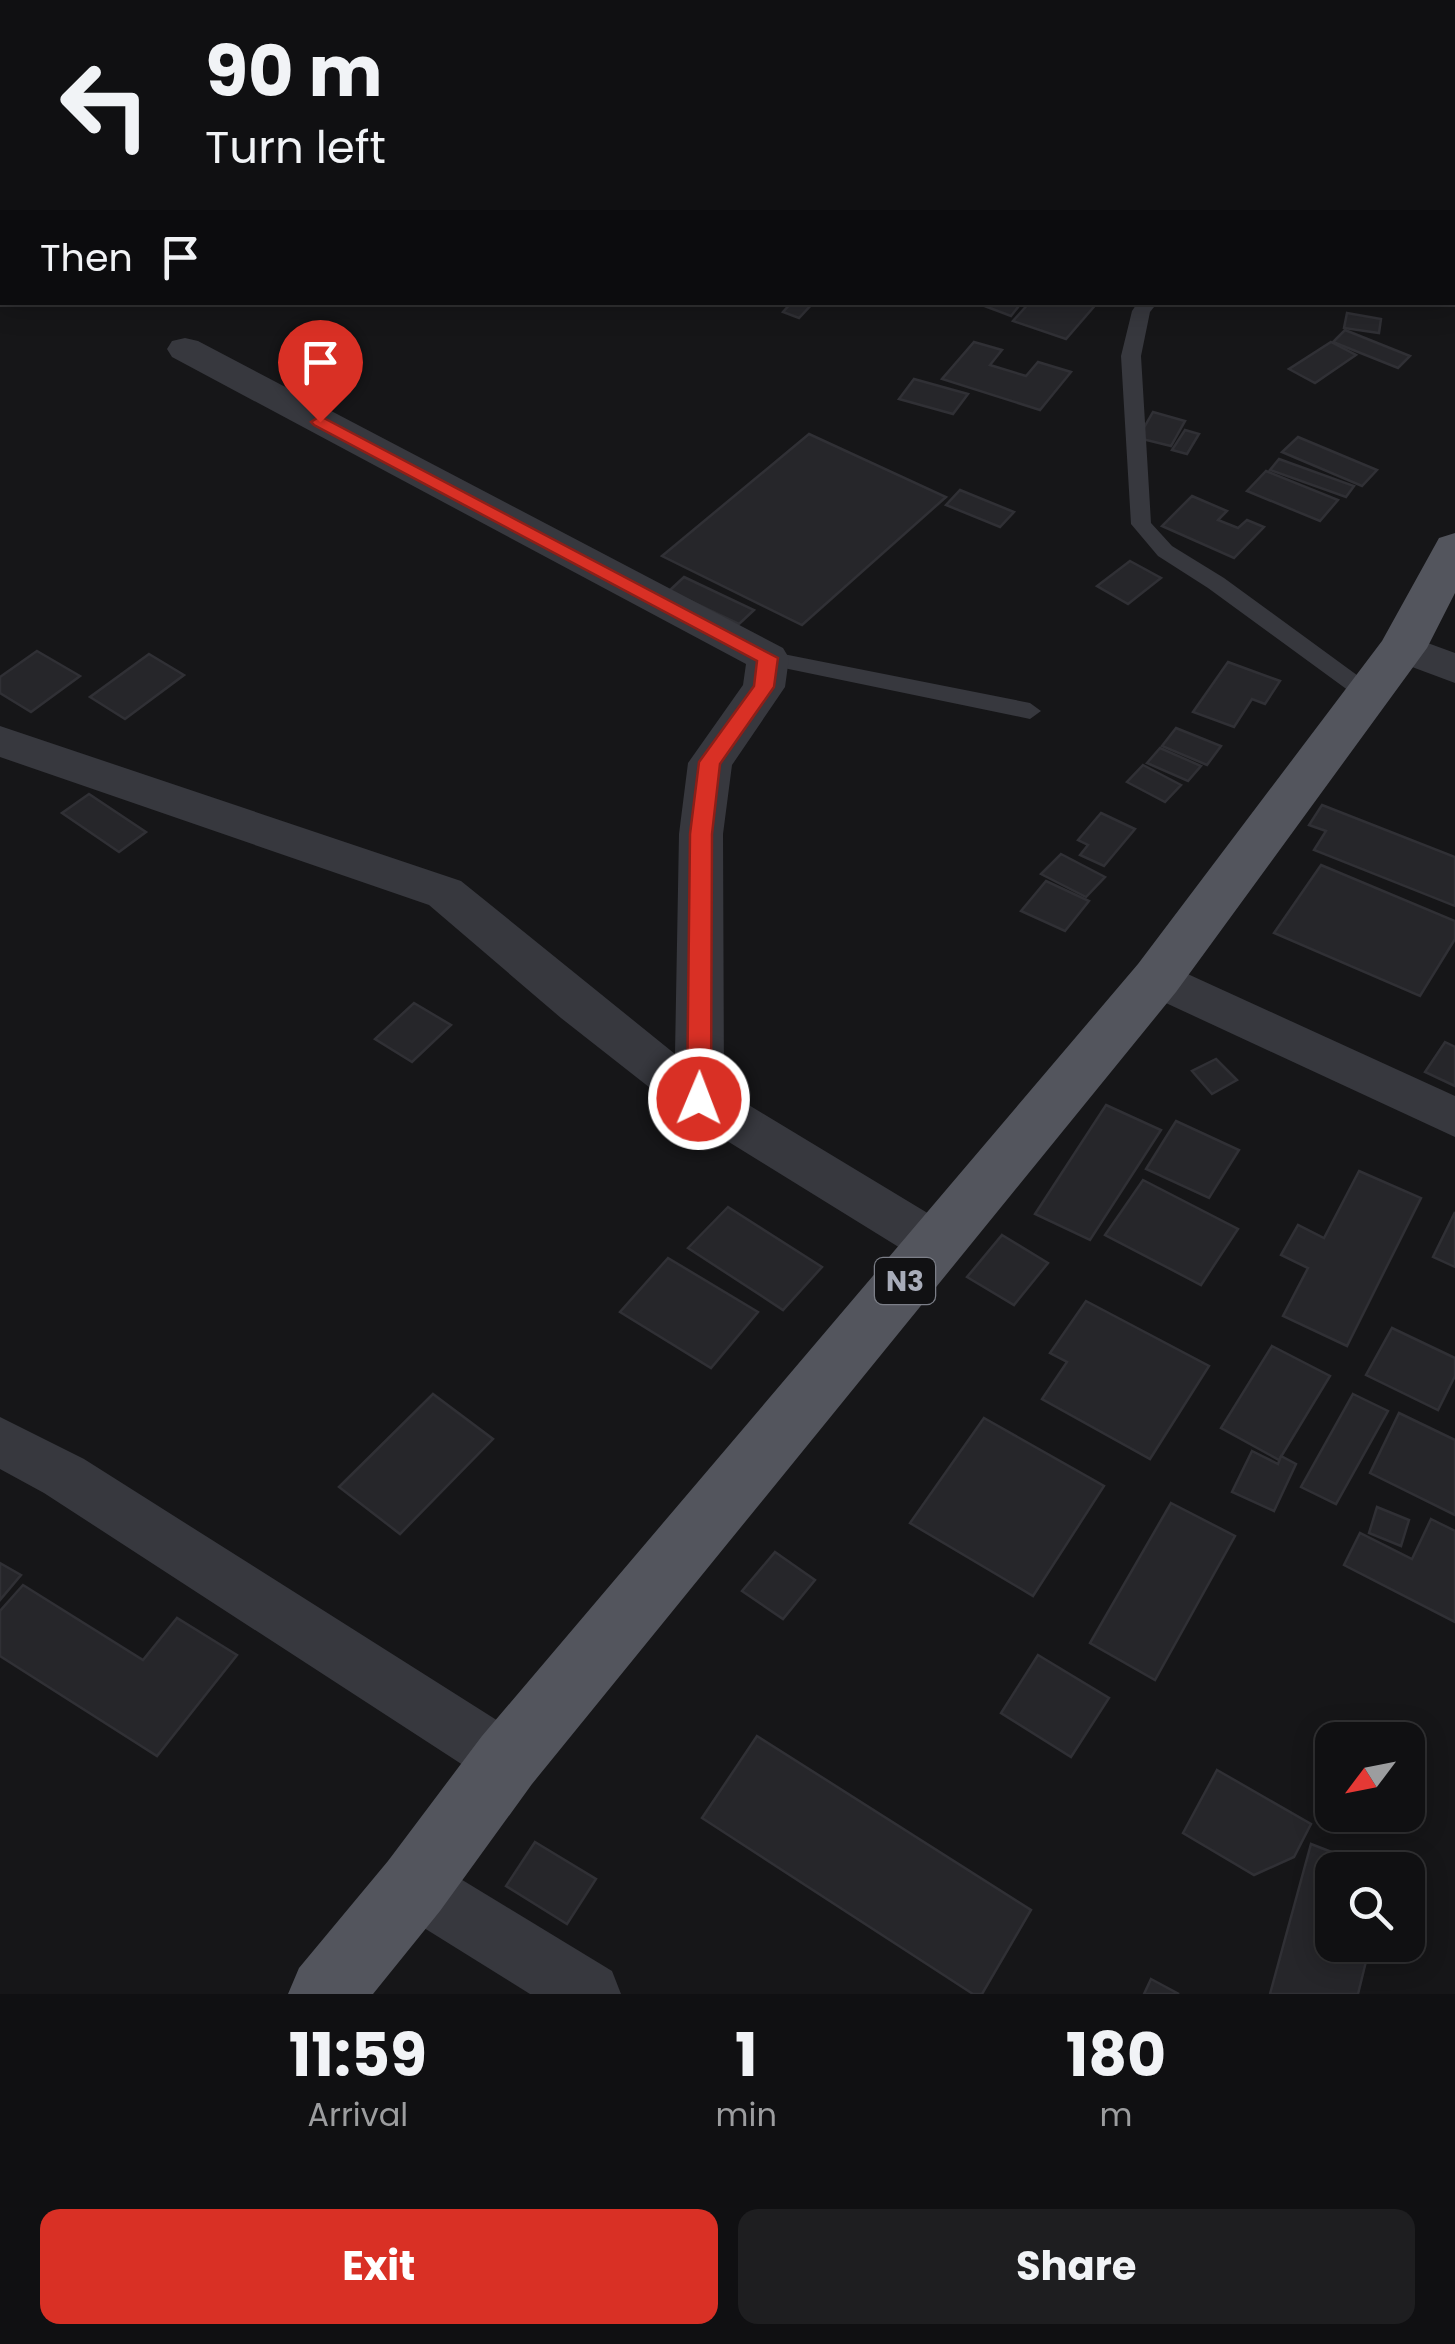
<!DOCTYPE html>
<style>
body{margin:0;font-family:Poppins,sans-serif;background:#1e1e20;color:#f1f3f6;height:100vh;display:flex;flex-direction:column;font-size:38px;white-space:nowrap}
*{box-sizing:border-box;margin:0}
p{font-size:32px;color:#9c9d9f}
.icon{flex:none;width:55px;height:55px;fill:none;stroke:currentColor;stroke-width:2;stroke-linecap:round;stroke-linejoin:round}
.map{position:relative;height:1994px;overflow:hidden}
.details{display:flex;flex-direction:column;background:#101012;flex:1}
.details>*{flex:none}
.top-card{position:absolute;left:0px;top:0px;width:1455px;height:305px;box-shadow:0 5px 25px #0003,0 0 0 2px #303032;background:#101012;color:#f1f3f6;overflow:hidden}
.needle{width:65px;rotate:238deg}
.fabs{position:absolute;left:1315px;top:1722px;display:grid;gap:20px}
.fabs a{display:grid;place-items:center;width:110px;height:110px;border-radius:20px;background:#101012;box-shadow:0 5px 25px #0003,0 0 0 2px #303032;font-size:50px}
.pin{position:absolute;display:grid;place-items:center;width:85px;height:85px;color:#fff;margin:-102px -42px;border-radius:50% 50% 50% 0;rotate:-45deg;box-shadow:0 0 10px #0007}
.pin .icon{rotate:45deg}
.me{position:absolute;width:110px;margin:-55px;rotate:1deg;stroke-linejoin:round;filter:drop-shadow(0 0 8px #0008)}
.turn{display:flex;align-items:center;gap:35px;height:210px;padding:0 40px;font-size:45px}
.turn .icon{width:130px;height:130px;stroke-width:2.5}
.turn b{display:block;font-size:70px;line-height:85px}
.then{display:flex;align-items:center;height:95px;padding:0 40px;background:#0003;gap:20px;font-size:38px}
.eta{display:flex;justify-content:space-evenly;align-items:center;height:170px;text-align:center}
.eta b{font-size:60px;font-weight:700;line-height:70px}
.action{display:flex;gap:20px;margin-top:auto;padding:20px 40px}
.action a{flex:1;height:115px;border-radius:20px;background:#d93025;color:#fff;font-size:40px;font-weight:700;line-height:115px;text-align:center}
.action a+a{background:#1e1e20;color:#f1f3f6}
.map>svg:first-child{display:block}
.building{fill:#26262a;stroke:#303035;stroke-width:2.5}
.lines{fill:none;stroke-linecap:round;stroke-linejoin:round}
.lane{fill:#37383e;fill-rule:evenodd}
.street{fill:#37383e;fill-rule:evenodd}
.primary{fill:#53555d;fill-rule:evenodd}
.route{fill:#d93025;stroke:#8d1f18;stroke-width:2.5}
.labels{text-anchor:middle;stroke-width:10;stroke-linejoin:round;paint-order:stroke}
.shield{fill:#111113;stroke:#7b7e87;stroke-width:2.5}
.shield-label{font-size:28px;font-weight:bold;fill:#a8acb9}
</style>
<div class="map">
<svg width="1455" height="1994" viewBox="0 0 1455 1994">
<rect width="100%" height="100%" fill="#161618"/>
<g class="building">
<path d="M 792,302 L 814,302 L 799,318 L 783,312 Z"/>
<path d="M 974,302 L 1022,302 L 1011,316 Z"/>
<path d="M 1030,302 L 1098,302 L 1066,339 L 1013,321 Z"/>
<path d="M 1347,313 L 1381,319 L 1379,333 L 1344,328 Z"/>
<path d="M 1345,330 L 1410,356 L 1398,368 L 1333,342 Z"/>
<path d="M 974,342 L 1002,350 L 990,365 L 1026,376 L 1038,362 L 1071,372 L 1040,410 L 942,379 Z"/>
<path d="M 1331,342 L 1356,355 L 1315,383 L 1289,369 Z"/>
<path d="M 914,379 L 968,394 L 953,414 L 899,399 Z"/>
<path d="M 1153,412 L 1185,421 L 1171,446 L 1138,438 Z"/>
<path d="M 1185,430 L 1199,434 L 1187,454 L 1172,450 Z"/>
<path d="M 809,434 L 946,497 L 802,625 L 662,556 Z"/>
<path d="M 1298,437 L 1377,470 L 1362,486 L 1282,452 Z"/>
<path d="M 1279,459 L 1354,486 L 1346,497 L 1270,470 Z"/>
<path d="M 1266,471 L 1338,500 L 1320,521 L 1247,491 Z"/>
<path d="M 960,490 L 1014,512 L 1000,527 L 946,505 Z"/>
<path d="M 1192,496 L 1227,511 L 1218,520 L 1238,528 L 1247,520 L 1264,527 L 1234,558 L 1162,526 Z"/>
<path d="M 1130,561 L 1161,578 L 1128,604 L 1097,586 Z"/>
<path d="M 684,577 L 754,610 L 739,624 L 669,591 Z"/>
<path d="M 37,651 L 80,676 L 31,712 L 0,693 L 0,677 Z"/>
<path d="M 149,654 L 184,675 L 125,719 L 90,697 Z"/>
<path d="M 1228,662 L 1280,681 L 1265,704 L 1252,699 L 1234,727 L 1193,712 Z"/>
<path d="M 1176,728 L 1221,746 L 1207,765 L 1162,746 Z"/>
<path d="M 1160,748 L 1201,766 L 1188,781 L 1147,763 Z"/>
<path d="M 1143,765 L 1181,785 L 1165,802 L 1127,782 Z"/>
<path d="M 89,794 L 146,832 L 119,852 L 62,813 Z"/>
<path d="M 1322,805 L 1455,857 L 1455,906 L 1314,850 L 1326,831 L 1309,825 Z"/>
<path d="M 1101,813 L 1135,829 L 1104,866 L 1080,855 L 1088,845 L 1078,840 Z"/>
<path d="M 1061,854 L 1105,877 L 1086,897 L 1041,874 Z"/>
<path d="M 1321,865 L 1455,921 L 1455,939 L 1420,996 L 1274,933 Z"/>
<path d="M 1046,881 L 1089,901 L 1065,931 L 1021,911 Z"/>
<path d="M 414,1003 L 451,1025 L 412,1062 L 375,1039 Z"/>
<path d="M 1445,1042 L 1455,1047 L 1455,1086 L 1425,1072 Z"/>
<path d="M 1216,1059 L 1237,1080 L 1212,1094 L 1192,1071 Z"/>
<path d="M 1106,1105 L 1161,1130 L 1090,1240 L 1035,1214 Z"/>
<path d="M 1176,1121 L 1239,1150 L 1209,1198 L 1146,1169 Z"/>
<path d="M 1359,1171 L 1421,1198 L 1347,1346 L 1283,1316 L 1308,1268 L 1281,1255 L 1298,1225 L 1324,1238 Z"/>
<path d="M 1143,1180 L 1238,1229 L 1201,1285 L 1105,1235 Z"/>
<path d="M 728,1207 L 822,1267 L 783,1310 L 688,1248 Z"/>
<path d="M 1455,1212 L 1455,1267 L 1433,1257 Z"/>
<path d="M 1002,1235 L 1048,1263 L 1014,1305 L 967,1277 Z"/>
<path d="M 668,1258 L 758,1312 L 711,1368 L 620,1312 Z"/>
<path d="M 1086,1301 L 1209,1366 L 1150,1459 L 1042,1399 L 1067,1362 L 1050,1353 Z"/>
<path d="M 1392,1328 L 1455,1358 L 1455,1376 L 1438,1410 L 1366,1375 Z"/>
<path d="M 1272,1346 L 1330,1376 L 1279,1460 L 1221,1428 Z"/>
<path d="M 433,1394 L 493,1439 L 400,1534 L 339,1487 Z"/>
<path d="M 1353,1394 L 1388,1411 L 1336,1504 L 1301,1487 Z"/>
<path d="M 1399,1413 L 1455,1440 L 1455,1515 L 1370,1473 Z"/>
<path d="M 984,1418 L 1104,1486 L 1033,1596 L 910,1523 Z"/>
<path d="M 1252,1451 L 1278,1464 L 1281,1456 L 1296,1464 L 1274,1511 L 1232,1492 Z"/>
<path d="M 1171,1503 L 1235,1536 L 1155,1680 L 1090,1643 Z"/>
<path d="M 1377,1507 L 1409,1520 L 1401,1546 L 1369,1533 Z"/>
<path d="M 1431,1519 L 1455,1531 L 1455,1622 L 1344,1565 L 1360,1533 L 1412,1559 Z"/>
<path d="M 775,1552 L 815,1580 L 783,1619 L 742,1591 Z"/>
<path d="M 0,1563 L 21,1575 L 0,1600 Z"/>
<path d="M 23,1585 L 143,1660 L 177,1618 L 237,1655 L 157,1756 L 0,1656 L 0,1611 Z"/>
<path d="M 1038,1655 L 1109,1698 L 1071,1757 L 1001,1713 Z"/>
<path d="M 757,1736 L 1031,1910 L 982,1994 L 973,1994 L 702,1818 Z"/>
<path d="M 1217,1770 L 1311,1824 L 1294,1857 L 1254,1875 L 1183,1833 Z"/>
<path d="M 535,1842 L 596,1879 L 567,1924 L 506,1886 Z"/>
<path d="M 1311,1844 L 1378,1870 L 1332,1870 L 1332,1945 L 1370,1945 L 1358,1994 L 1270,1994 Z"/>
<path d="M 1151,1979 L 1179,1994 L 1144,1994 Z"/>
</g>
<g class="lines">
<g class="lane">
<path d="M 1452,259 L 1455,259 L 1455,271 L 1452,270 Z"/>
<path d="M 1138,302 L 1158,302 L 1150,312 L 1141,356 L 1151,523 L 1172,546 L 1224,578 L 1376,689 L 1379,694 L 1376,699 L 1360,699 L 1208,588 L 1158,556 L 1131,524 L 1121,356 L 1132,311 Z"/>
<path d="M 768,651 L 1030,703 L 1041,711 L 1030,719 L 760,663 L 757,658 Z"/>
</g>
<g class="street">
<path d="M 185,338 L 198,341 L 783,648 L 789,658 L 785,687 L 732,765 L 723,834 L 724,1090 L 954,1229 L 962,1244 L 954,1259 L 936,1265 L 918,1259 L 682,1113 L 561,1018 L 429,905 L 0,757 L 0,726 L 461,881 L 675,1054 L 679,834 L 688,763 L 743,685 L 746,664 L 172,357 L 167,349 L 172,341 Z"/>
<path d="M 1403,634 L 1455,653 L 1455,683 L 1388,658 L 1382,648 L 1388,638 Z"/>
<path d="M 1157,960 L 1455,1096 L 1455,1137 L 1140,991 L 1133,978 L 1140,965 Z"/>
<path d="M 0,1417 L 84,1459 L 528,1740 L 537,1760 L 528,1780 L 507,1789 L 486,1780 L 44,1493 L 0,1469 Z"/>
<path d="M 414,1855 L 436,1864 L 612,1971 L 621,1994 L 530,1994 L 392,1908 L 383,1886 L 392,1864 Z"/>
</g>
<path class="primary" d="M 1455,533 L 1455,593 L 1427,648 L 1176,992 L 532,1784 L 440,1911 L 373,1994 L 288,1994 L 299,1968 L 388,1861 L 482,1736 L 1138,964 L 1382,641 L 1439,538 Z"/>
</g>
<path class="route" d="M 320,416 L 778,658 L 774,687 L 720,764 L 712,834 L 711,1099 L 707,1105 L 690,1105 L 687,1099 L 690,834 L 699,762 L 754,686 L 757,661 L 314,425 L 311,422 Z"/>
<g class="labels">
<rect class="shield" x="875" y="1258" width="60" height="46" rx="8"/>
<g class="shield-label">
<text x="905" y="1291">N3</text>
</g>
</g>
</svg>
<div class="fabs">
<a><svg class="needle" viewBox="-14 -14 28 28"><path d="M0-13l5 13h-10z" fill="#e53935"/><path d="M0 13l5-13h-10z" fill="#9c9d9f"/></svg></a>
<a><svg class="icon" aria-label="search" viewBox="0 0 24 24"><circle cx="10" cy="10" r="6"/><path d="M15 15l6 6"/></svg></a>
</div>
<div class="pin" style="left:320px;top:422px;background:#d93025"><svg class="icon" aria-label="arrive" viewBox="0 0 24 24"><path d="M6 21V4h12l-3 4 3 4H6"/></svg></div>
<svg class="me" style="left:699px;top:1099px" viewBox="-20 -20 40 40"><circle r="17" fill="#d93025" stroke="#fff" stroke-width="3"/><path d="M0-11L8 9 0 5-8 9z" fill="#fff"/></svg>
<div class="top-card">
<div class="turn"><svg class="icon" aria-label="left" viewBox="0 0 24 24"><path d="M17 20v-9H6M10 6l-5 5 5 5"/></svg><div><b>90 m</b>Turn left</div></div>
<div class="then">Then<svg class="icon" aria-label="arrive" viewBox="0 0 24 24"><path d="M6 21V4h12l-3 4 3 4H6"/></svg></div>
</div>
</div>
<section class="details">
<div class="eta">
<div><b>11:59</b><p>Arrival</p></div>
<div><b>1</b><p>min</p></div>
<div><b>180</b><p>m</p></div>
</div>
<div class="action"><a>Exit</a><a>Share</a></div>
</section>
